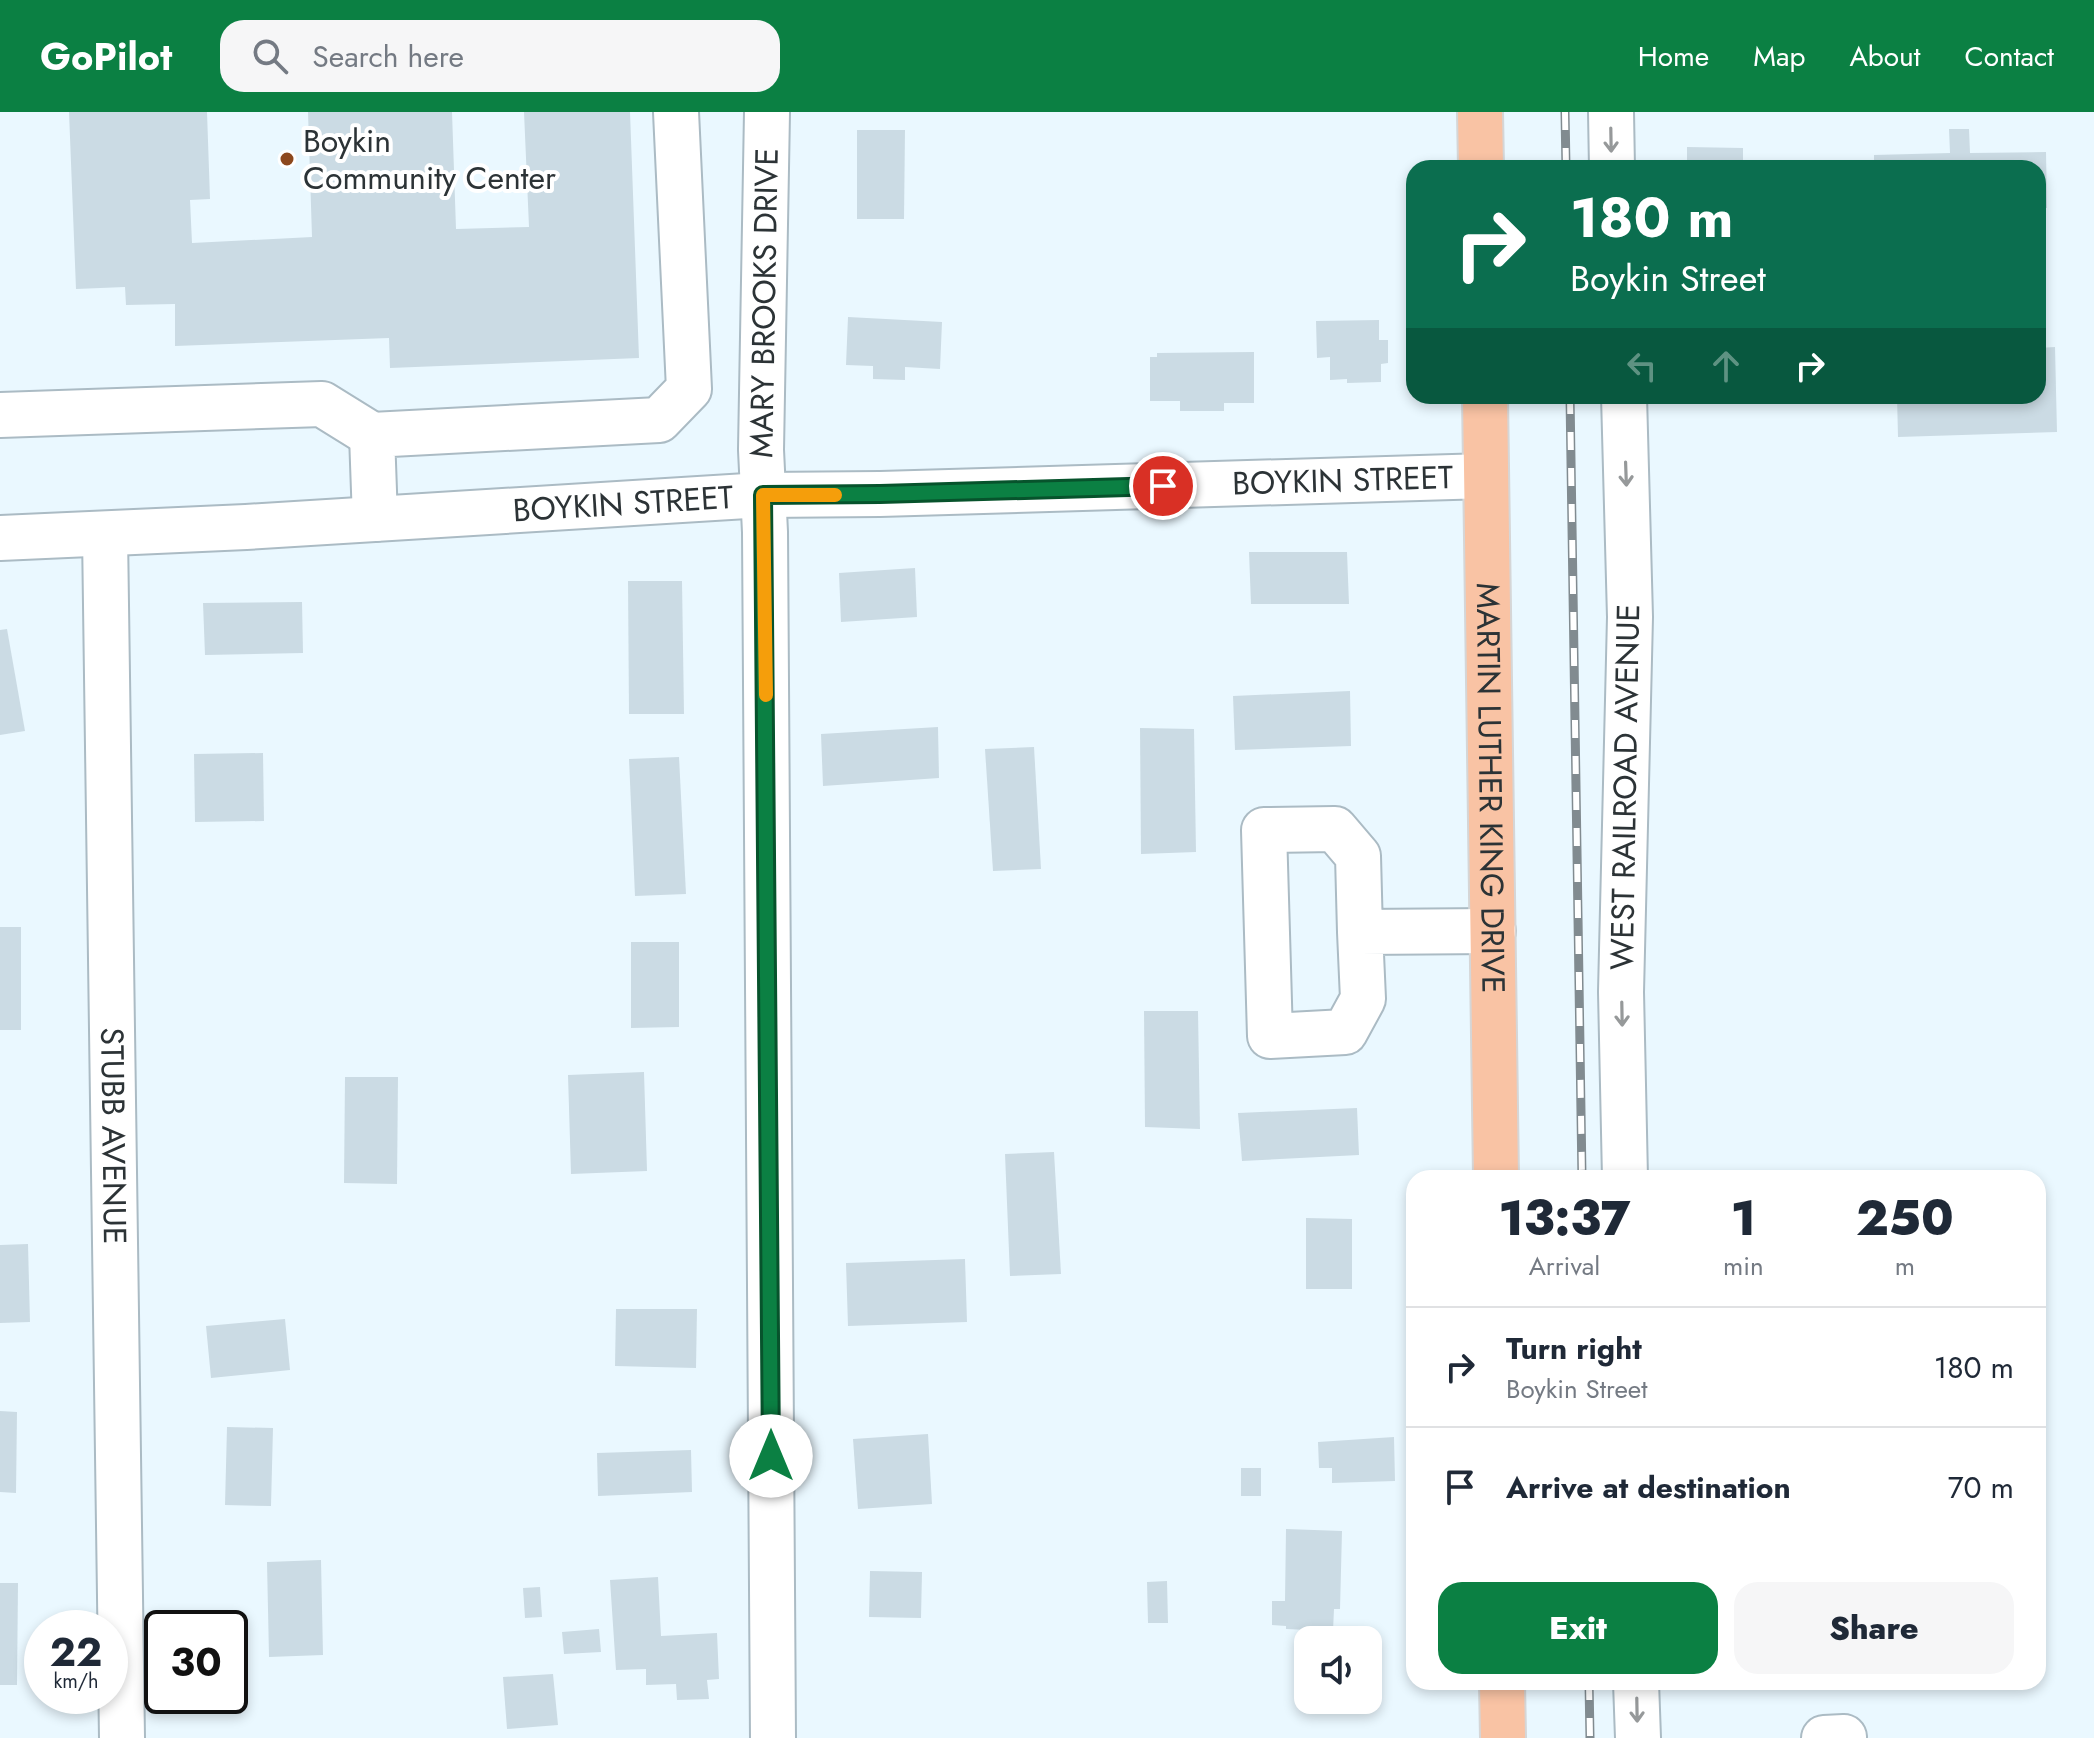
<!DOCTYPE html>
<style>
body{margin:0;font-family:Jost,sans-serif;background:#f6f6f7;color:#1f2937;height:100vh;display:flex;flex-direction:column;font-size:30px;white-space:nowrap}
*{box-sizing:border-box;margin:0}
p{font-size:26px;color:#747a83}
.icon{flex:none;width:44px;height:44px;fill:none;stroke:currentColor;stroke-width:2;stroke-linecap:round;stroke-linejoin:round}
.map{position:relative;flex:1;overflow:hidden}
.details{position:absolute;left:1406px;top:1058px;width:640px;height:520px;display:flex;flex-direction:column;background:#fff;border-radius:24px;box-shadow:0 4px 12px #0003}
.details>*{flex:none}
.hud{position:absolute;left:1406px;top:48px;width:640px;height:244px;border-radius:24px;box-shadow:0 4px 12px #0003;background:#0b6e4f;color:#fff;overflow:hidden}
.controls{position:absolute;left:1294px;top:1514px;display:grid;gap:16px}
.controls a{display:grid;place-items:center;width:88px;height:88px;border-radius:16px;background:#fff;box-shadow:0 4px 12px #0003;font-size:40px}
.speed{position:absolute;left:24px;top:1498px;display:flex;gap:16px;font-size:40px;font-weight:700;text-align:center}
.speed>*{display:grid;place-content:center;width:104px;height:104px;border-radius:50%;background:#fff;box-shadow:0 4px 12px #0003;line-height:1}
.speed small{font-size:20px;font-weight:400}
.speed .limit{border:4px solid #111;border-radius:12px;background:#fff;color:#111}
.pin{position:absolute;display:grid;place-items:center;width:68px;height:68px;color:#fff;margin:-34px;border:4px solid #fff;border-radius:50%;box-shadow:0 2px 8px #0007}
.me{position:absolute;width:88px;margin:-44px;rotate:0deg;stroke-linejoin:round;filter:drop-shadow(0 0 6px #0008)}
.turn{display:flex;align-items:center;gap:28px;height:168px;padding:0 32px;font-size:36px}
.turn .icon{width:104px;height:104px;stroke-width:2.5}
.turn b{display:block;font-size:56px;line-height:68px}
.lanes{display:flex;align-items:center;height:76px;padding:0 32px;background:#0003;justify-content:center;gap:40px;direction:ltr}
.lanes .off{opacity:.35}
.eta{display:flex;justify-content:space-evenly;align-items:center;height:136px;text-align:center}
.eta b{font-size:48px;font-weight:800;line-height:56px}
.cta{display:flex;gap:16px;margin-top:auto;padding:16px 32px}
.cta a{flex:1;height:92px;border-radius:24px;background:#0b8043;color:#fff;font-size:32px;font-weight:800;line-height:92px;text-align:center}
.cta a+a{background:#f6f6f7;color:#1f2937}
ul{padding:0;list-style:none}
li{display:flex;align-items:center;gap:24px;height:120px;padding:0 32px;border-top:2px solid #e0e1e3}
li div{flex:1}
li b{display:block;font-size:30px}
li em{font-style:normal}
header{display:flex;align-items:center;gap:48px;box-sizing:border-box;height:112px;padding:0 40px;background:#0b8043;color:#fff}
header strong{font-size:38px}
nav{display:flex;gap:44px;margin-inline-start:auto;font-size:28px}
.search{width:560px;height:72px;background:#f6f6f7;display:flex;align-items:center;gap:20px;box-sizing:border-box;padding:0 28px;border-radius:24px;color:#747a83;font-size:30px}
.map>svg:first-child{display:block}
.building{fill:#cbdbe4}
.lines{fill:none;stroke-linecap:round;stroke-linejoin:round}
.minor-casing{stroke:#abbbc4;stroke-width:48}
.major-casing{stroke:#d5d6d7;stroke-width:48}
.minor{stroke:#fff;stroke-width:44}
.major{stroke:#f9c3a4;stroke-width:44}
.rail-casing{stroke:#818b90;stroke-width:9}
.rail{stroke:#fff;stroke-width:6;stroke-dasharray:18;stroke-linecap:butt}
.oneway{stroke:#96999a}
.route-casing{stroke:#07532c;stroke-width:20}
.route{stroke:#0b8043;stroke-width:14}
.slow{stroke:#f59e0b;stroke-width:14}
.poi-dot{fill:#8d481d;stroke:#fff;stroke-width:3}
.labels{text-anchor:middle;stroke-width:8;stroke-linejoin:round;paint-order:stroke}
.poi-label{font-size:32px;fill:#2c3336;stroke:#fff;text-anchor:start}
.street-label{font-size:32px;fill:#2c3336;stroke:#fff}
</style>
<header>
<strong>GoPilot</strong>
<div class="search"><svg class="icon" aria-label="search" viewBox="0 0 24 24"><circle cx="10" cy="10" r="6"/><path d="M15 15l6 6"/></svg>Search here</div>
<nav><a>Home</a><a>Map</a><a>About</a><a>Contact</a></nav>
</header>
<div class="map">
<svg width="2094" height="1626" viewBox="0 0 2094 1626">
<rect width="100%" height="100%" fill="#eaf8ff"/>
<g class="building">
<path d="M 69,0 L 207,0 L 210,87 L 190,88 L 192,131 L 312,125 L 308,0 L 452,0 L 456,117 L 529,115 L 524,0 L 630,0 L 639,246 L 390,256 L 389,226 L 175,234 L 175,192 L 126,193 L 125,175 L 76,177 Z"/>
<path d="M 1949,17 L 1969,17 L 1970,41 L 2046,40 L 2047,96 L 2038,96 L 2038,56 L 1874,56 L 1874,43 L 1950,41 Z"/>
<path d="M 857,18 L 905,18 L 904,107 L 857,107 Z"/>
<path d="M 1687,35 L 1743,36 L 1743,56 L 1687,56 Z"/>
<path d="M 848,205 L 942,210 L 940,257 L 905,255 L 905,268 L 873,267 L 873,254 L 846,253 Z"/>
<path d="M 1379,208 L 1379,228 L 1388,228 L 1388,251 L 1381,252 L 1381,270 L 1347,271 L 1347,267 L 1330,268 L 1330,245 L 1317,246 L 1316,209 Z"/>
<path d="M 2055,235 L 2057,320 L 1898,325 L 1897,284 L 2038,284 L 2038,236 Z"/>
<path d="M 1254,240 L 1254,291 L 1224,291 L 1224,299 L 1180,299 L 1180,289 L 1150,289 L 1150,245 L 1157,245 L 1157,241 Z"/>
<path d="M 1249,440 L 1347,440 L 1349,492 L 1251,492 Z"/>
<path d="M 915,456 L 917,505 L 841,510 L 839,461 Z"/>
<path d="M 628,469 L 682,469 L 684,602 L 629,602 Z"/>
<path d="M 302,490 L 303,541 L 205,543 L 203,491 Z"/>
<path d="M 7,517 L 25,619 L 0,623 L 0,518 Z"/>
<path d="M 1350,579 L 1351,634 L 1235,638 L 1233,584 Z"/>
<path d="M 938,615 L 939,666 L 823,674 L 821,622 Z"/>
<path d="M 1140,616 L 1194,617 L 1196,740 L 1141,742 Z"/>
<path d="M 1034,635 L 1041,757 L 993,759 L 985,637 Z"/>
<path d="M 263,641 L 264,709 L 195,710 L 194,642 Z"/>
<path d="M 679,645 L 686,782 L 635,784 L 629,647 Z"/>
<rect x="0" y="815" width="21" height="103"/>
<path d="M 631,830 L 679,830 L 679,915 L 631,916 Z"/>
<path d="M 1144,899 L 1198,899 L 1200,1017 L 1145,1015 Z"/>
<path d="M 644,960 L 647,1059 L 571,1062 L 568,963 Z"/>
<path d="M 345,965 L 398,965 L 397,1072 L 344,1071 Z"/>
<path d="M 1357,996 L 1359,1043 L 1242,1049 L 1238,1001 Z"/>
<path d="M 1054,1040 L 1061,1162 L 1010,1164 L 1005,1042 Z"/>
<path d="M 1306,1106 L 1352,1107 L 1352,1177 L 1306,1177 Z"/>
<path d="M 28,1132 L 30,1210 L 0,1211 L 0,1133 Z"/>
<path d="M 965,1147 L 967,1210 L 848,1214 L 846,1151 Z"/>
<path d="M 616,1197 L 697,1197 L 696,1256 L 615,1254 Z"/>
<path d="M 285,1207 L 290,1258 L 211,1266 L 206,1214 Z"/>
<path d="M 0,1299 L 17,1300 L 16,1381 L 0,1380 Z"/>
<path d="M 227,1315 L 273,1316 L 271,1394 L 225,1393 Z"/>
<path d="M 928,1322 L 932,1392 L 858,1397 L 853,1327 Z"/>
<path d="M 1394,1325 L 1395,1369 L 1332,1371 L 1332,1356 L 1319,1356 L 1318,1330 Z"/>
<path d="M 691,1338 L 692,1380 L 598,1384 L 597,1341 Z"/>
<rect x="1241" y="1356" width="20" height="28"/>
<path d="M 1286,1417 L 1342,1419 L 1340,1497 L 1334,1497 L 1333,1519 L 1286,1517 L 1286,1514 L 1272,1513 L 1272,1489 L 1285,1489 Z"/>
<path d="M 321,1448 L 323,1543 L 269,1545 L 267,1450 Z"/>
<path d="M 870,1459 L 922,1460 L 921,1506 L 869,1505 Z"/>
<path d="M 658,1465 L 661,1524 L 717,1521 L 719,1567 L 707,1568 L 709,1587 L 677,1588 L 676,1572 L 646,1573 L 646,1557 L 616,1558 L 610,1468 Z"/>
<path d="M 1167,1469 L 1168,1511 L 1148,1511 L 1147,1470 Z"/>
<path d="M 0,1471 L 18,1471 L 17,1573 L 0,1573 Z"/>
<path d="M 540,1475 L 542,1505 L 525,1506 L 523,1476 Z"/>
<path d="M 599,1517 L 601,1540 L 564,1542 L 562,1520 Z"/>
<path d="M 553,1562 L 558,1613 L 507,1617 L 503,1565 Z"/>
</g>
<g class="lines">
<defs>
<g id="minor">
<path d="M 767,0 L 761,338 L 765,420 L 773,1626"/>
<path d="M 1611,0 L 1612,56"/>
<path d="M 1624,284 L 1630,505 L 1621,880 L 1625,1066"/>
<path d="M 0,303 L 322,292 L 372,323"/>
<path d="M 375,407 L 372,323 L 659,308 L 689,277 L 676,0"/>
<path id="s1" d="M 105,422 L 122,1626"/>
<path id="s2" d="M 0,426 L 246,415 L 763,383 L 880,382 L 1486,364"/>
<path d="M 1360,820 L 1358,744 L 1335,717 L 1264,718 L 1270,924 L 1345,920 L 1363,887 L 1360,820 L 1493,819"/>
<path d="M 1636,1570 L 1638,1626"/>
<path d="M 1824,1626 L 1844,1625"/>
</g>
<g id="major">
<path d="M 1480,0 L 1481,56"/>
<path id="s3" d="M 1485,284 L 1496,1066"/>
<path d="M 1502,1570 L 1503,1626"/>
</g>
</defs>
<use href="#minor" class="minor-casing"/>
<use href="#major" class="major-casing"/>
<use href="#minor" class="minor"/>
<use href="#major" class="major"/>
<defs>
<g id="rail">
<path d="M 1565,0 L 1566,56"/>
<path d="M 1570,284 L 1582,1066"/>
<path d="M 1589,1570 L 1590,1626"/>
</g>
</defs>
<use href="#rail" class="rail-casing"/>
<use href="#rail" class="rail"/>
</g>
<defs><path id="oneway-shaft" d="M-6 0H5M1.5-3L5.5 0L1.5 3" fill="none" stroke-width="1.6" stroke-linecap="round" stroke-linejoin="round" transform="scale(2)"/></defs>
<g class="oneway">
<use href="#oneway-shaft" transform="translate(1611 28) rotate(89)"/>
<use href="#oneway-shaft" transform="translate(1626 362) rotate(88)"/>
<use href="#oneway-shaft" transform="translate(1622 902) rotate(89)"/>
<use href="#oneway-shaft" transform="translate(1637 1598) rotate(89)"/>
</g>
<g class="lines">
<defs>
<path id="route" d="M 771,1344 L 763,383 L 880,382 L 1163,374"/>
</defs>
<use href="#route" class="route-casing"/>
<use href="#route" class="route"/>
<path class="slow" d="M 766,583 L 763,383 L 835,383"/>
</g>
<circle class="poi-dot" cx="287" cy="47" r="8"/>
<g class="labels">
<g class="poi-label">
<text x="303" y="40">Boykin<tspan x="303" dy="37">Community Center</tspan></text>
</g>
<g class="street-label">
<text transform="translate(764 191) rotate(-89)" y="11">MARY BROOKS DRIVE</text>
<text dy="11" stroke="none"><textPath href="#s2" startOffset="1344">BOYKIN STREET</textPath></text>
<text dy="11" stroke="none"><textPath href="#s2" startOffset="624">BOYKIN STREET</textPath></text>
<text dy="11" stroke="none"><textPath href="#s3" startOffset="392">MARTIN LUTHER KING DRIVE</textPath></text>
<text transform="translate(1625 675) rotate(-89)" y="11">WEST RAILROAD AVENUE</text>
<text dy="11" stroke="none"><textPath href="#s1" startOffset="602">STUBB AVENUE</textPath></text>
</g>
</g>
</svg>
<div class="controls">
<a><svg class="icon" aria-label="sound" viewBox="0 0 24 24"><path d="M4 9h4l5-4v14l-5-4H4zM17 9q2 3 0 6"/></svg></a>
</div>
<div class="speed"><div>22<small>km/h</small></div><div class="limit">30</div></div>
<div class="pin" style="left:1163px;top:374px;background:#d93025"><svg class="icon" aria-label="arrive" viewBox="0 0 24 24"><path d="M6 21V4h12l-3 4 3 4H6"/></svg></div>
<svg class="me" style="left:771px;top:1344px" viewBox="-20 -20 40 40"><circle r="19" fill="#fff"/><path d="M0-13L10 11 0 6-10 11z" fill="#0b8043"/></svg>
<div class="hud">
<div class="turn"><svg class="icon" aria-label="right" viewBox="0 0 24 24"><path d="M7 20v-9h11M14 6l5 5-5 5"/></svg><div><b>180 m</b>Boykin Street</div></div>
<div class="lanes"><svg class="icon off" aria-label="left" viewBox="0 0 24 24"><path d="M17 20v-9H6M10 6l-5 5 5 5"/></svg><svg class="icon off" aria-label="ahead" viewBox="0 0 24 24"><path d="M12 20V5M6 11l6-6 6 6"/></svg><svg class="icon" aria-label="right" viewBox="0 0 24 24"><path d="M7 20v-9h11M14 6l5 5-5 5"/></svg></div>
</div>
<section class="details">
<div class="eta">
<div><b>13:37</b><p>Arrival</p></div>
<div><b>1</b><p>min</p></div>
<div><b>250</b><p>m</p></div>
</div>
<ul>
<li><svg class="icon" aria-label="right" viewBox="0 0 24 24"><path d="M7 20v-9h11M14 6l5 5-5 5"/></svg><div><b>Turn right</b><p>Boykin Street</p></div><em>180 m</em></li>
<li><svg class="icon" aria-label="arrive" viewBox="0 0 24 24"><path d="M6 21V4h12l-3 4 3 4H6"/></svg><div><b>Arrive at destination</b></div><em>70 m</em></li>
</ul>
<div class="cta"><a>Exit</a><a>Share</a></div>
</section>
</div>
